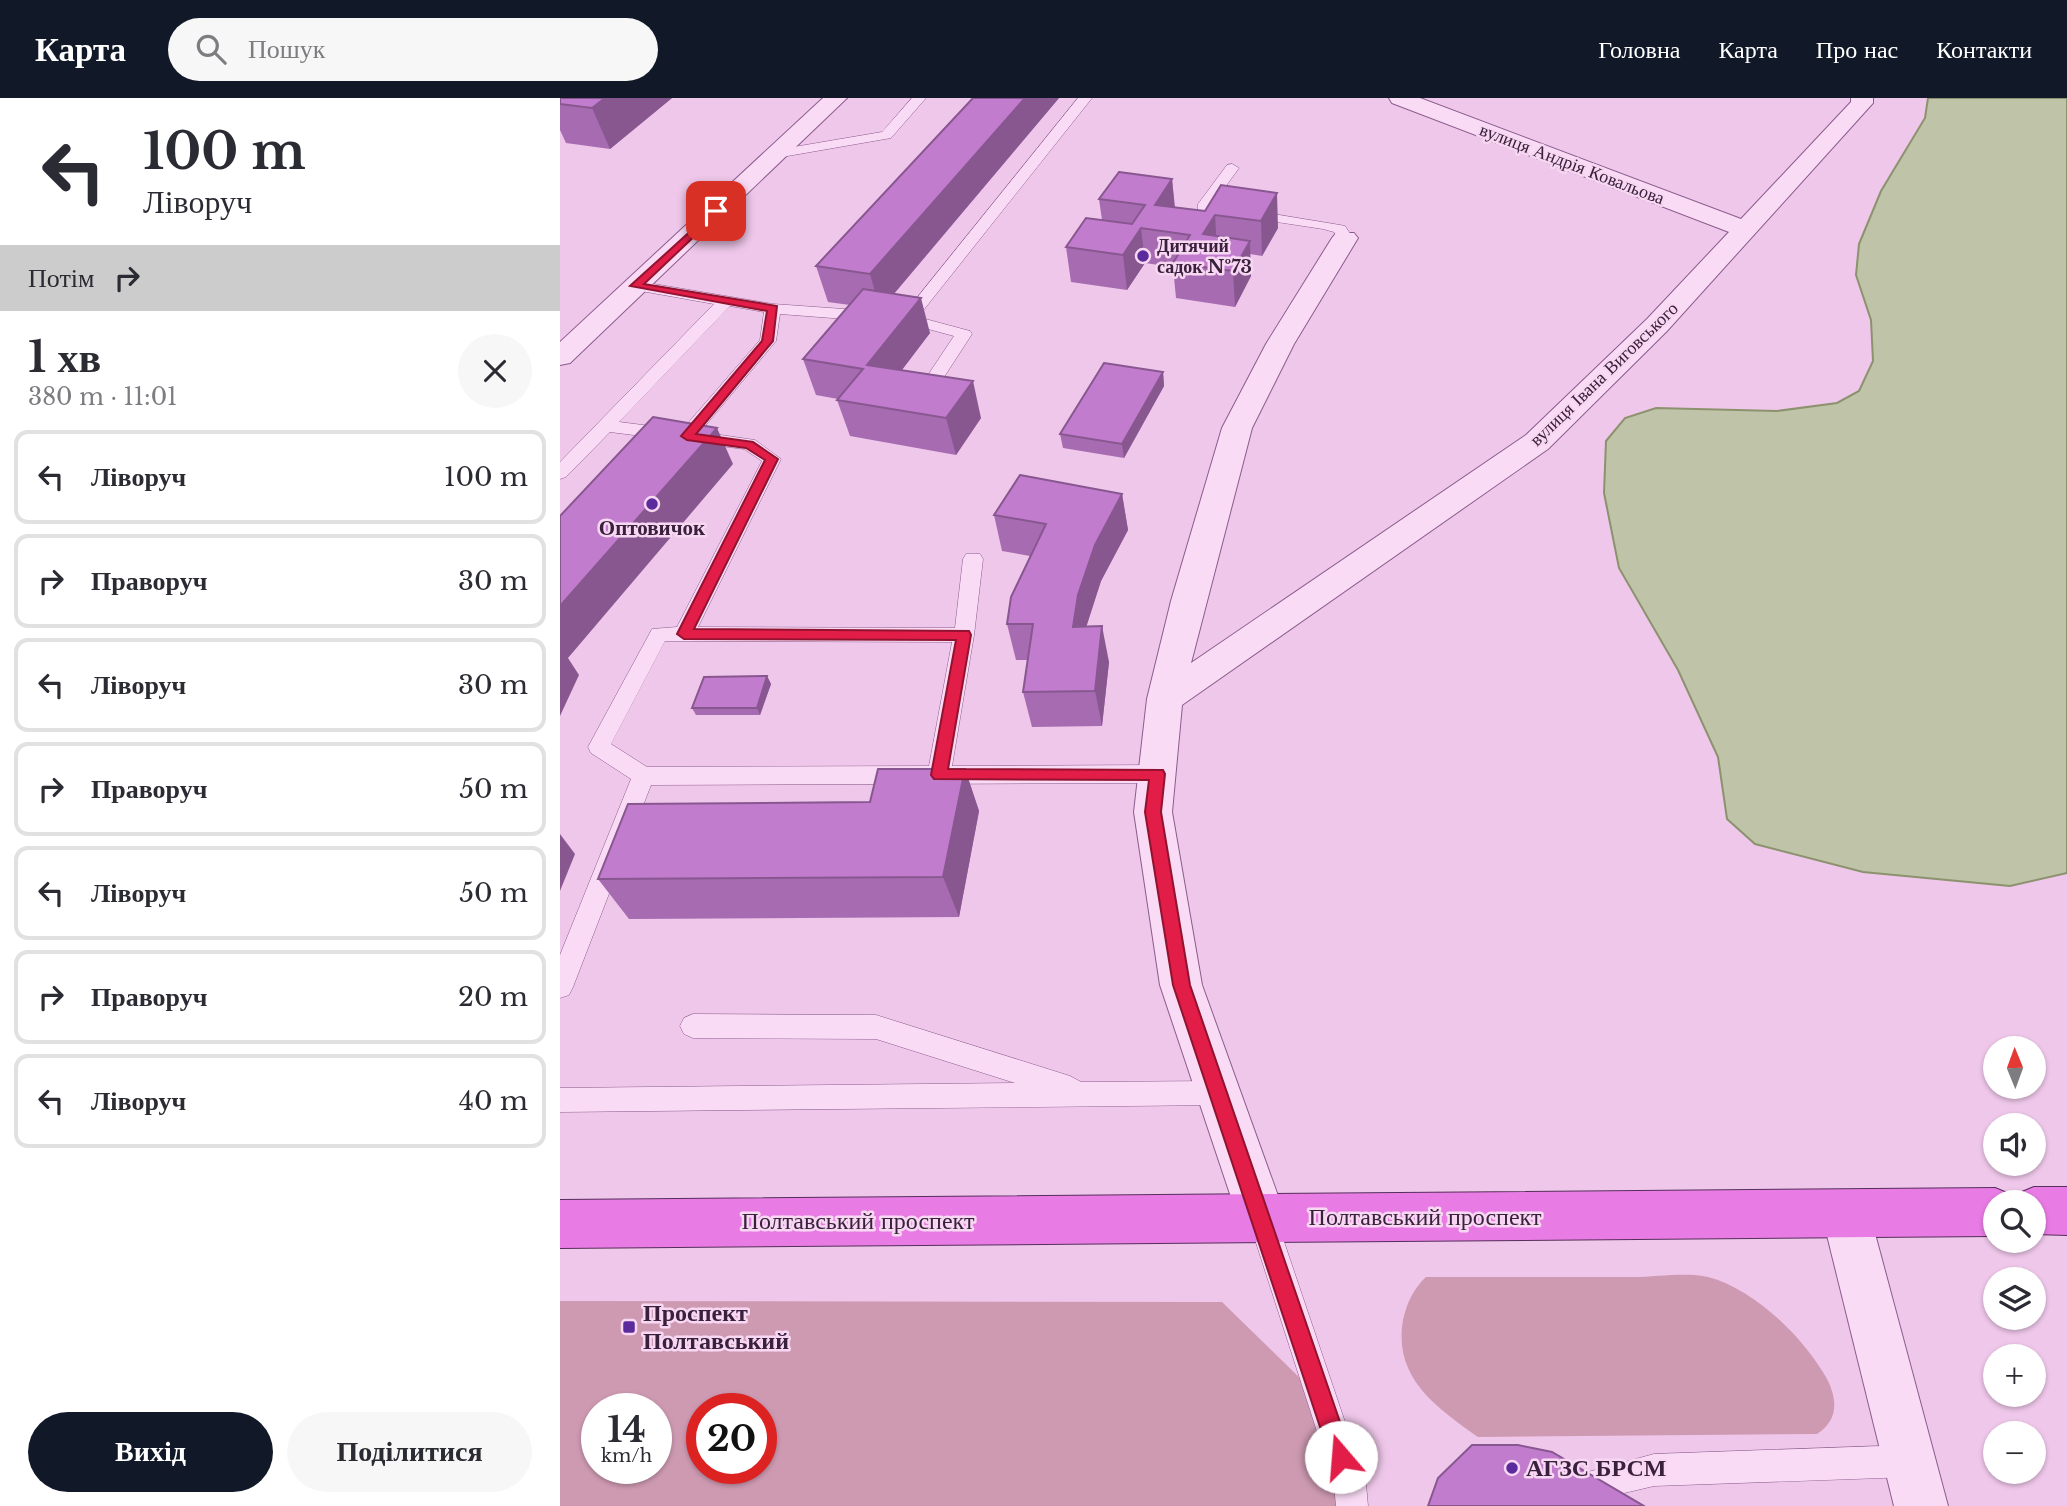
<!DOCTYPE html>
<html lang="uk">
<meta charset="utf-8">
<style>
body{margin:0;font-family:"Libre Baskerville",serif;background:#f7f7f7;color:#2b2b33;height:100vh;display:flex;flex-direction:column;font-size:26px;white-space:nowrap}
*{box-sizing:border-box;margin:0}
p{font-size:23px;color:#7c7c81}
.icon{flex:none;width:38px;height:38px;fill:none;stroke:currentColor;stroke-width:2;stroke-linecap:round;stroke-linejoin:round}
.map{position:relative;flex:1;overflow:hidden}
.sheet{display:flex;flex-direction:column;background:#fff;width:560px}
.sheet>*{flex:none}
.hud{background:#fff;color:#2b2b33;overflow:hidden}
.needle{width:46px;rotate:359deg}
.buttons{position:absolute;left:1423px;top:938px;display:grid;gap:14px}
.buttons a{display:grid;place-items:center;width:63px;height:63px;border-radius:50%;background:#fff;box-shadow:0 2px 5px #0004;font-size:35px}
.speed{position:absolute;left:21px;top:1295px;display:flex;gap:14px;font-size:35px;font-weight:700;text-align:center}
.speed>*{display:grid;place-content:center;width:91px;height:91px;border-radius:50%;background:#fff;box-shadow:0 2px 5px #0004;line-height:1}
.speed small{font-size:18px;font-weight:400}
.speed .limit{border:10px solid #d22;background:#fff;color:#111}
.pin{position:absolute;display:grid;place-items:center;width:60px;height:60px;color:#fff;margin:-30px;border-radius:14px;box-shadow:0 4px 10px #0006}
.me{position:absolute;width:77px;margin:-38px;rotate:342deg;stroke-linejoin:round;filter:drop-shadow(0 0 5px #0008)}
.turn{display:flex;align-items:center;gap:24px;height:147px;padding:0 28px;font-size:32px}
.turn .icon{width:91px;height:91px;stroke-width:2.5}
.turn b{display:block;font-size:49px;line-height:60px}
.then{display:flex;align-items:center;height:66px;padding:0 28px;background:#0003;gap:14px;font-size:26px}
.round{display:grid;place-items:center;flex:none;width:74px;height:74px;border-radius:37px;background:#f7f7f7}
.overview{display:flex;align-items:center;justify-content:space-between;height:119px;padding:0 28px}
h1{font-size:42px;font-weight:800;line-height:52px}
.primary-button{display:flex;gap:14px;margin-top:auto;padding:14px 28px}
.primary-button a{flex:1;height:80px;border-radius:42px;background:#111827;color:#fff;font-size:28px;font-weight:800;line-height:80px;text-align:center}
.primary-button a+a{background:#f7f7f7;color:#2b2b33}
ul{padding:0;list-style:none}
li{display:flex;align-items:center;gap:21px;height:94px;margin:0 14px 10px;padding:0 14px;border:4px solid #e1e1e2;border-radius:14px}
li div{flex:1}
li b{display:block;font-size:26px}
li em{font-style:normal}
header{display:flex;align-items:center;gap:42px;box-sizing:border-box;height:98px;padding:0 35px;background:#111827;color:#fff}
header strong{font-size:33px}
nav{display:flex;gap:38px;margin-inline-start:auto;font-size:24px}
.search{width:490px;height:63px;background:#f7f7f7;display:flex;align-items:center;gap:18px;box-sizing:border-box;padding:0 24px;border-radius:38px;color:#7c7c81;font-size:26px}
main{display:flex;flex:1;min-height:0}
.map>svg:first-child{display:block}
.green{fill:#ce9ab2;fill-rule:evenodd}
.water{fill:#bfc3a8;stroke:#8c926e;stroke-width:2}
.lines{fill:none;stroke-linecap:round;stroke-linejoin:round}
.service-casing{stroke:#8a5c8c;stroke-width:1}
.minor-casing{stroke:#8a5c8c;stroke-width:2}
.tertiary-casing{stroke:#8a5c8c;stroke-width:2}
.trunk-casing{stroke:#55305a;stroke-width:2}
.service{fill:#fadbf6;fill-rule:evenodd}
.minor{fill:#fadbf6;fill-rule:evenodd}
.tertiary{fill:#fadbf6;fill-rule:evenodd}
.trunk{fill:#e87be4;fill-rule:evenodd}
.wall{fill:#a76bb1}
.shaded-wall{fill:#885790}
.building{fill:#c27cce;stroke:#885790;stroke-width:2}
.route{fill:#e11d48;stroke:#92132f;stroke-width:2}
.poi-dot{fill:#5b2a9c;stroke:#f7d7f2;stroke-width:2.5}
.labels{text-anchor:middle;stroke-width:5;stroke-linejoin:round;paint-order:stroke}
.far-street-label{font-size:18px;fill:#39203c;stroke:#f7d7f2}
.far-poi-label{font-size:18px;font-weight:bold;fill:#39203c;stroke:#f7d7f2;text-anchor:start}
.poi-label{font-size:21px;font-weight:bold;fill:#39203c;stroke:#f7d7f2}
.near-street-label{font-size:24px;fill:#39203c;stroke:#f7d7f2}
.near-poi-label{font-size:24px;font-weight:bold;fill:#39203c;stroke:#f7d7f2;text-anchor:start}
</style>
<header>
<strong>Карта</strong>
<div class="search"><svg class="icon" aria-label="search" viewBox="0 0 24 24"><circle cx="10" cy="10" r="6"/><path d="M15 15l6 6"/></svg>Пошук</div>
<nav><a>Головна</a><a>Карта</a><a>Про нас</a><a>Контакти</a></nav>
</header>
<main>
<section class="sheet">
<div class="hud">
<div class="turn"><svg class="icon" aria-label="left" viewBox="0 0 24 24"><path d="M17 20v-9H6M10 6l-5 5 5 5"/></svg><div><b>100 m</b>Ліворуч</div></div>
<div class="then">Потім<svg class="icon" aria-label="right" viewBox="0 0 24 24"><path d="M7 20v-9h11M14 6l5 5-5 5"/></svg></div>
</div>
<div class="overview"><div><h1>1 хв</h1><p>380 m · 11:01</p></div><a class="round"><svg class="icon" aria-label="close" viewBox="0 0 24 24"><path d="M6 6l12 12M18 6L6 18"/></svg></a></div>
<ul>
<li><svg class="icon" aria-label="left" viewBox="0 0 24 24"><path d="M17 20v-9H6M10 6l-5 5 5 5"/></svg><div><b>Ліворуч</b></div><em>100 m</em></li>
<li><svg class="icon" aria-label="right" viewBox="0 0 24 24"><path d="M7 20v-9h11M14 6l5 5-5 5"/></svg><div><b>Праворуч</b></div><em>30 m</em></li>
<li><svg class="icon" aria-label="left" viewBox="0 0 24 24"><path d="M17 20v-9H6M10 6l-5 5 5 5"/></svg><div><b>Ліворуч</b></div><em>30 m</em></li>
<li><svg class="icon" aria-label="right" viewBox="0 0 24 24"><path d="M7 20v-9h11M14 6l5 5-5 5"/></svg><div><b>Праворуч</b></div><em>50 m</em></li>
<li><svg class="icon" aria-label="left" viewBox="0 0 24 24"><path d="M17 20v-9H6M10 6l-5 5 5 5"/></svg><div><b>Ліворуч</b></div><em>50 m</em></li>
<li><svg class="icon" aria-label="right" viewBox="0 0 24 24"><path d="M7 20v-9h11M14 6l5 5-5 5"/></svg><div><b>Праворуч</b></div><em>20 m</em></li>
<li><svg class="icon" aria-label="left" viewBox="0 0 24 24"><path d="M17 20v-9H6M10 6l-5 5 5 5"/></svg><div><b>Ліворуч</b></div><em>40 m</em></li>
</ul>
<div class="primary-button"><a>Вихід</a><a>Поділитися</a></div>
</section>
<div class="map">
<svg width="1507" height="1408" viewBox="0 0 1507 1408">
<rect width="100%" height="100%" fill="#efc7ea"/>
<g class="green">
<path d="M 866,1179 C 935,1179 1005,1179 1074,1179 C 1096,1179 1127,1174 1148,1179 C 1195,1191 1245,1241 1267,1281 C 1278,1302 1278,1323 1257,1336 L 918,1339 C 876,1309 833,1280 843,1222 C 847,1205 853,1191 866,1179 Z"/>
<path d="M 0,1203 L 662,1204 L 746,1286 L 784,1408 L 0,1408 ZM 37,1311 L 96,1311 L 96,1370 L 37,1370 ZM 142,1311 L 201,1311 L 201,1370 L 142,1370 Z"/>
</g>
<path class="water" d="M 1368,0 L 1507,0 L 1507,775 L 1450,788 L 1303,774 L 1195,746 L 1167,721 L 1158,659 L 1118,572 L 1059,470 L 1044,395 L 1046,343 L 1065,320 L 1096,310 L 1217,313 L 1277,305 L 1299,293 L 1313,263 L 1311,222 L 1296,177 L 1299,146 L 1321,93 L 1365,20 Z"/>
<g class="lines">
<defs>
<g id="service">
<path d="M 352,0 L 366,0 L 331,40 L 216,60 L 209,56 L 216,52 L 322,34 Z"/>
<path d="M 518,0 L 532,0 L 358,219 L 410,233 L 412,236 L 375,293 L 363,293 L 360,289 L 394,238 L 342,224 L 340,221 Z"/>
<path d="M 672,66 L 679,70 L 653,106 L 780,127 L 785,128 L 793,140 L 785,145 L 780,143 L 774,134 L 763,131 L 638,112 L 638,106 L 667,67 Z"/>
<path d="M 76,183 L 213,206 L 312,213 L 320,218 L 312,223 L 220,216 L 216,243 L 140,334 L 195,342 L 221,361 L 138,529 L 395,530 L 403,461 L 406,456 L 420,456 L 423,461 L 414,537 L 392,668 L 597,667 L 605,670 L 608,676 L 605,682 L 597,685 L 91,687 L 13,889 L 9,897 L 0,900 L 0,857 L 71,681 L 31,655 L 28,649 L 92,531 L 117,529 L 202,363 L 184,351 L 50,334 L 6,379 L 0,381 L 0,364 L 154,206 L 70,191 L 68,188 ZM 170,208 L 204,214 L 200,242 L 122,332 L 59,324 ZM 105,543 L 392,544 L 369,668 L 87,669 L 51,646 Z"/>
<path d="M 133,916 L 316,917 L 510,978 L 521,984 L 659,983 L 668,986 L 672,995 L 668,1004 L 659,1007 L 0,1014 L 0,990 L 455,985 L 316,941 L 133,940 L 124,936 L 120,928 L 124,920 Z"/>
<path d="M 702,1106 L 712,1110 L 716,1120 L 806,1386 L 808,1408 L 776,1408 L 774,1386 L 688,1120 L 692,1110 Z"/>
<path d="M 1350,1347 L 1361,1352 L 1366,1363 L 1361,1374 L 1350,1379 L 1094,1388 L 1039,1401 L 1028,1396 L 1023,1385 L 1028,1374 L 1094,1356 Z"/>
</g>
<g id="minor">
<path d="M 829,0 L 860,0 L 1181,121 L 1291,4 L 1291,0 L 1313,0 L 1313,5 L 1107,233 L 988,351 L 622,607 L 612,714 L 642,887 L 726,1120 L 719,1137 L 702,1144 L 685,1137 L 678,1120 L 600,887 L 574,714 L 587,601 L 611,503 L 662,330 L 706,246 L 772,140 L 776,135 L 794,135 L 798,140 L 734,246 L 692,330 L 631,565 L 966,337 L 1087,221 L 1169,134 L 832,5 Z"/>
<path d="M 1286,1093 L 1303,1100 L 1310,1117 L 1388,1408 L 1334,1408 L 1262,1117 L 1269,1100 Z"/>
</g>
<path id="tertiary" d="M 263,0 L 287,0 L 10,265 L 0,267 L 0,244 Z"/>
<path id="trunk" d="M 1474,1089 L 1507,1089 L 1507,1137 L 1474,1136 L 1474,1104 L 1435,1104 L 1435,1138 L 0,1150 L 0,1102 L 1435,1090 L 1452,1097 L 1454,1103 L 1457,1096 Z"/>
</defs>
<use href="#service" class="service-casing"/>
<use href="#minor" class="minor-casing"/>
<use href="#tertiary" class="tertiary-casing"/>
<use href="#trunk" class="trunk-casing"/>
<use href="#service" class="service"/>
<use href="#minor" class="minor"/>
<use href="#tertiary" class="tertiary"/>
<use href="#trunk" class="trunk"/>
</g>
<g class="wall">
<path d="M 0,0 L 112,0 L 50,51 L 6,45 L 0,32 Z"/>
<path d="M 413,0 L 499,0 L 334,196 L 370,235 L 342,272 L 421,320 L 396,357 L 290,338 L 277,302 L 278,301 L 256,297 L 243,261 L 290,207 L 268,204 L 256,168 Z"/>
<path d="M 612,81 L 615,109 L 645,113 L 661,87 L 718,130 L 702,158 L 690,156 L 691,178 L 675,209 L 616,200 L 613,169 L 585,165 L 567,192 L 511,184 L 506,149 L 542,122 L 539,101 Z"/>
<path d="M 603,274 L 604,288 L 564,360 L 503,350 L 500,336 Z"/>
<path d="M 562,396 L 568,432 L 541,483 L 526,528 L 549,564 L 542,628 L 472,629 L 463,594 L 468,562 L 456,562 L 447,526 L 470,458 L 442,453 L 434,417 Z"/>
<path d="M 207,578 L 211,586 L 200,617 L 136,617 L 132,610 Z"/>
<path d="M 405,671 L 419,713 L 399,819 L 69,821 L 38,781 L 310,704 Z"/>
</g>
<g class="shaded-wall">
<path d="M 45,0 L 112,0 L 50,51 L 32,10 Z"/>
<path d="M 465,0 L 499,0 L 320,212 L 310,176 Z"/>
<path d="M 612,81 L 615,115 L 595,107 Z"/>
<path d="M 717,95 L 718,130 L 702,158 L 701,123 Z"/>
<path d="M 655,117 L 657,152 L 643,136 Z"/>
<path d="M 581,130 L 585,165 L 567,192 L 563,157 Z"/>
<path d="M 690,143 L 691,178 L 675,209 L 673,173 Z"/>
<path d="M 361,200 L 370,235 L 318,303 L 307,267 Z"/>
<path d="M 603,274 L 604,288 L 564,360 L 562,346 Z"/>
<path d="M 413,283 L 421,320 L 396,357 L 386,320 Z"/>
<path d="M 157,330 L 173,366 L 8,560 L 19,577 L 0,618 L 0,508 Z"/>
<path d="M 562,396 L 568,432 L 541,483 L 525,533 L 513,529 L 518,497 L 535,447 Z"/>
<path d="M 542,528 L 549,564 L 542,628 L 535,593 Z"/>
<path d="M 207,578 L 211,586 L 200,617 L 197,610 Z"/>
<path d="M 405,671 L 419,713 L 399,819 L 383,779 Z"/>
<path d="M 0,736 L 15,756 L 0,793 Z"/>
</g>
<g class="building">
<path d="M 0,0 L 45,0 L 32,10 L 0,6 Z"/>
<path d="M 413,0 L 465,0 L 310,176 L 256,168 Z"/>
<path d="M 559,74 L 612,81 L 595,107 L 645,113 L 661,87 L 717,95 L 701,123 L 655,117 L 643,136 L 690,143 L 673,173 L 613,165 L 630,137 L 581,130 L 563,157 L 506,149 L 526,120 L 572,126 L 585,107 L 539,101 Z"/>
<path d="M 303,191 L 361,200 L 307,267 L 413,283 L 386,320 L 277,302 L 303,271 L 243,261 Z"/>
<path d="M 544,265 L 603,274 L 562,346 L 500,336 Z"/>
<path d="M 93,319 L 157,330 L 0,508 L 0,418 Z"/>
<path d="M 460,377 L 562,396 L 535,447 L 518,497 L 513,529 L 542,528 L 535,593 L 463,594 L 473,526 L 447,526 L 451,499 L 486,426 L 434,417 Z"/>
<path d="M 207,578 L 197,610 L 132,610 L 144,579 Z"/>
<path d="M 318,671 L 405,671 L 383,779 L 38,781 L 68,706 L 310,704 Z"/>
<path d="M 912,1347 L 958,1347 L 992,1354 L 1084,1408 L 868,1408 L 878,1380 Z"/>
</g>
<path class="route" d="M 156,110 L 159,111 L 159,115 L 84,186 L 217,208 L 213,243 L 136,336 L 193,344 L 218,361 L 134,531 L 409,533 L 411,537 L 388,671 L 603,672 L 605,676 L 601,714 L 630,887 L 792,1359 L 789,1367 L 781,1370 L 773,1367 L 770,1359 L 613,887 L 585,714 L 589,682 L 374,681 L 371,677 L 396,542 L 124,541 L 117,536 L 205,362 L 186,350 L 127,342 L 121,338 L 202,243 L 207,213 L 70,188 Z"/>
<g class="poi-dot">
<circle cx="583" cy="158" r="7"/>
<circle cx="92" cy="406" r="7"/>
<rect x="62" y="1222" width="14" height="14" rx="3.5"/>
<circle cx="952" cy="1370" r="7"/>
</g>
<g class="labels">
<g class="far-street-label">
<text transform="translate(1012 66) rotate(21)" y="6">вулиця Андрія Ковальова</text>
<text transform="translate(1044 276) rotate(-44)" y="6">вулиця Івана Виговського</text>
</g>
<g class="far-poi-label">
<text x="597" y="154">Дитячий<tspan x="597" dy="21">садок №73</tspan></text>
</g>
<g class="poi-label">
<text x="92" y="437">Оптовичок</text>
</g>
<g class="near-street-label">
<text x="865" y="1127">Полтавський проспект</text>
<text x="298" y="1131">Полтавський проспект</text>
</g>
<g class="near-poi-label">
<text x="83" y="1223">Проспект<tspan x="83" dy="28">Полтавський</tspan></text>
<text x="966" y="1378">АГЗС БРСМ</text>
</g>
</g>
</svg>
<div class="buttons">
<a><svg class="needle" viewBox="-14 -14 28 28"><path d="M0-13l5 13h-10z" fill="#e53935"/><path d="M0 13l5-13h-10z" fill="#7c7c81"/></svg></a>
<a><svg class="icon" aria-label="sound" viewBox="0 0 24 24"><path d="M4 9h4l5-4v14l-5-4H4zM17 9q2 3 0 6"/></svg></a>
<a><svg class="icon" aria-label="search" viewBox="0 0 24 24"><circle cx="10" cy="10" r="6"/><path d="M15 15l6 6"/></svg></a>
<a><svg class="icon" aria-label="layers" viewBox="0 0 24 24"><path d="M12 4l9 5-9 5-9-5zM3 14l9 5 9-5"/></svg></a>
<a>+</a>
<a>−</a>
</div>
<div class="speed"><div>14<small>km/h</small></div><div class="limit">20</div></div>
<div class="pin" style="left:156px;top:113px;background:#d93025"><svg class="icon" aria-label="arrive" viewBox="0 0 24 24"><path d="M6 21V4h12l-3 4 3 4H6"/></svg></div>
<svg class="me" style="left:781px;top:1359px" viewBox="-20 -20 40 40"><circle r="19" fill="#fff"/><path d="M0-13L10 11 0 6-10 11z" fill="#e11d48"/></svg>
</div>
</main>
